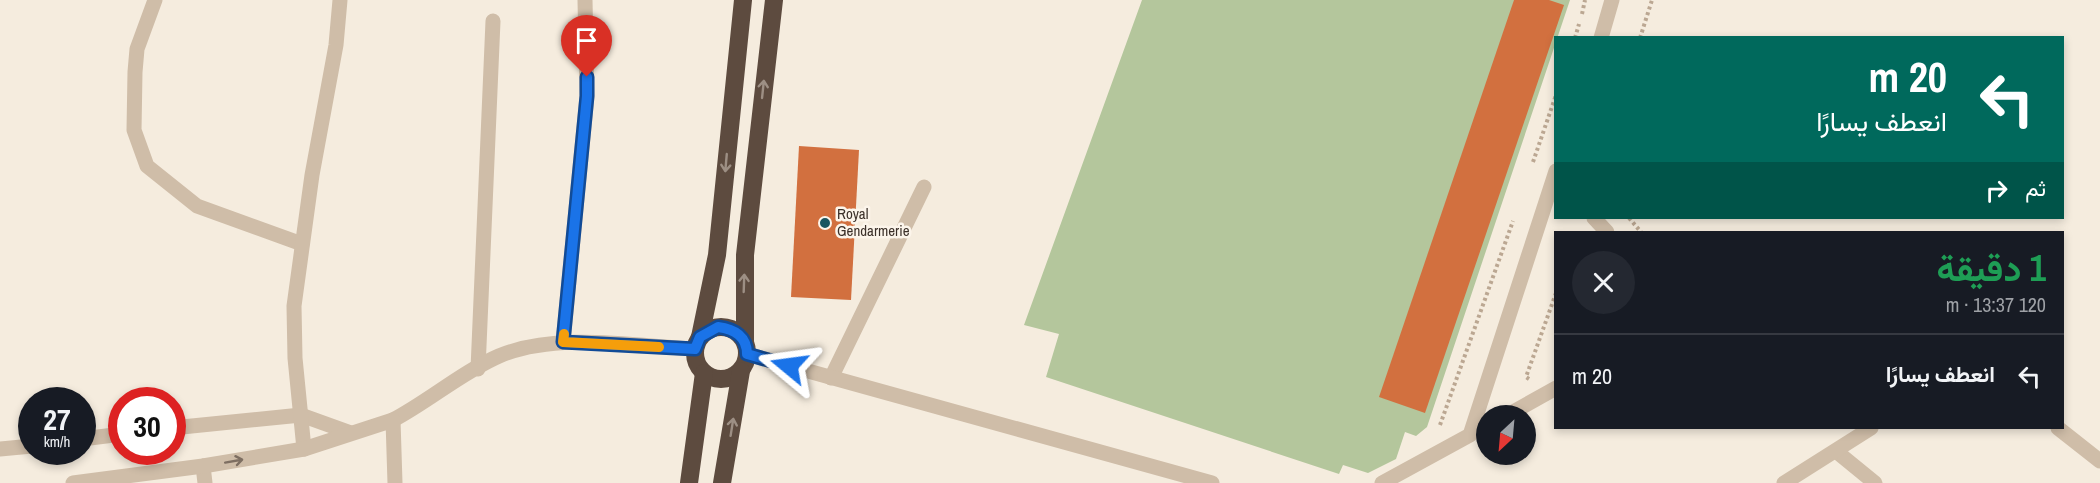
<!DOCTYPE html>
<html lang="ar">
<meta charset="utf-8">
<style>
body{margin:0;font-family:"Archivo Narrow",Vazirmatn,sans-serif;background:#242831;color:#f1f3f6;direction:rtl;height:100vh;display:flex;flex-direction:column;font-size:22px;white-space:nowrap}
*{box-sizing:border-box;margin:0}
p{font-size:20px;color:#9ea1a6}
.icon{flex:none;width:33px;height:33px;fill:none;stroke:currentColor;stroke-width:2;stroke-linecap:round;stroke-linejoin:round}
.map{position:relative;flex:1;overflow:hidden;direction:ltr}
.sheet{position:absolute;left:1554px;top:231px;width:510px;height:198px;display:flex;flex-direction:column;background:#171b24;border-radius:0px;box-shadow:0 3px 9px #0003;direction:rtl}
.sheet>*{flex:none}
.top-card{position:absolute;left:1554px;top:36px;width:510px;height:183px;border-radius:0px;box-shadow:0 3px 9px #0003;direction:rtl;background:#00695c;color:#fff;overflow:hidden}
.needle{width:39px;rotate:206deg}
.fabs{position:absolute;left:1476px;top:405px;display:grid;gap:12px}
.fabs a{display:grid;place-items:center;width:60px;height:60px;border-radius:50%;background:#171b24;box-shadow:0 3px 9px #0003;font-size:30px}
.speed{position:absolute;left:18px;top:387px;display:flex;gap:12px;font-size:30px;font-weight:700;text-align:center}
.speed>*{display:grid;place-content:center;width:78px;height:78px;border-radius:50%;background:#171b24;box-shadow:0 3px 9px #0003;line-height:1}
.speed small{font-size:15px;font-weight:400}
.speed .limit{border:9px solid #d22;background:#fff;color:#111}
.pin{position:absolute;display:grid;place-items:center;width:51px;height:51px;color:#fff;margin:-62px -26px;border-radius:50% 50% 50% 0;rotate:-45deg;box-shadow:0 0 6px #0007}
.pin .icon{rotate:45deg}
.me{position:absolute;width:66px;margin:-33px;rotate:286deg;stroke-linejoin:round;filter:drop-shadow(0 0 4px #0008)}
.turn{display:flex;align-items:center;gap:21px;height:126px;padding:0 18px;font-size:27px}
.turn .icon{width:78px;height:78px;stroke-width:2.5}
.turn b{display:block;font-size:42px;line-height:51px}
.then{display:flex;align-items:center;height:57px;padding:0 18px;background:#0003;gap:12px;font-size:22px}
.round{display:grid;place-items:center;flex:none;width:63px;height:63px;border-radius:32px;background:#242831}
.summary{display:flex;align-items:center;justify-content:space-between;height:102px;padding:0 18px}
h1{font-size:36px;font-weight:700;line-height:45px;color:#1e9e55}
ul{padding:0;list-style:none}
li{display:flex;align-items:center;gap:18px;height:84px;padding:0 18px;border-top:2px solid #363941}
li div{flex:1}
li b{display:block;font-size:22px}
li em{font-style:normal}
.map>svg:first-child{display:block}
.green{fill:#b4c69c}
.building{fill:#d2703f}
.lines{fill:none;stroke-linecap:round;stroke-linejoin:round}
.path{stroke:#bba792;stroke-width:4;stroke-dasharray:3 3;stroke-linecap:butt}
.lane{stroke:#cfbda8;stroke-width:15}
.street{stroke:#cfbda8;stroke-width:15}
.highway{stroke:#5d4b3f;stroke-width:18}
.oneway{stroke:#9d8f84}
.oneway2{stroke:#7e6f62}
.route-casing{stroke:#114b97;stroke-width:15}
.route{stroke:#1a73e8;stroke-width:10}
.slow{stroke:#f59e0b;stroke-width:10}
.poi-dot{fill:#195661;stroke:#fcf5eb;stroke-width:2}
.labels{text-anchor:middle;stroke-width:5;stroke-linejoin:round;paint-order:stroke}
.poi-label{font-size:15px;fill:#3b3029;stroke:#fcf5eb;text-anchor:start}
</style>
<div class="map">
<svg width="2100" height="483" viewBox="0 0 2100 483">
<rect width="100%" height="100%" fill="#f5ecde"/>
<path class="green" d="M 1142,0 L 1570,0 L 1427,427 L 1416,436 L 1405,432 L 1396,459 L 1368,473 L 1343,465 L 1339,474 L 1046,377 L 1059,334 L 1024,325 Z"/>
<g class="building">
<path d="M 1514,0 L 1549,0 L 1564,5 L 1425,413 L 1379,397 Z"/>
<path d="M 799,146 L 859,150 L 851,300 L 791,297 Z"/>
</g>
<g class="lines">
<g class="path">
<path d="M 1582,14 L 1585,0"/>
<path d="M 1575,38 L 1579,24"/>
<path d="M 1640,38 L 1652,0"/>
<path d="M 1533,162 L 1556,95"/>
<path d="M 1629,218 L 1641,232"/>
<path d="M 1529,379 L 1526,377 L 1556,293"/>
<path d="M 1440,425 L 1513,221"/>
</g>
<g class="lane">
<path d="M 155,0 L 137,49 L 135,72 L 134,130 L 147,166 L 197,206 L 302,244"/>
<path d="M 478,369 L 493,21"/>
<path d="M 831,378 L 924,187"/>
</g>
<g class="street">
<path d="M 1601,38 L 1612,0"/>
<path d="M 1594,218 L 1607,232"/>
<path d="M 563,342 L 587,96 L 585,0"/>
<path d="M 747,354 L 1212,483"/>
<path d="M 1506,416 L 1556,388"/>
<path d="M 393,420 C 429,401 462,372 499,356 C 556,332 634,346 695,349"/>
<path d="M 172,428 L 301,415 L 351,433"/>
<path d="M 2058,428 L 2100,461"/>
<path d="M 82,439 L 122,434"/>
<path d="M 0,449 L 32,446"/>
<path d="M 304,449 L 295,358 L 294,306 L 312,175 L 336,45 L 340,0"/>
<path d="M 1837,452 L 1875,483"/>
<path d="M 203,466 L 205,483"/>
<path d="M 73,483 L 203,466 L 304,449 L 393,420 L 395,483"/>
<path d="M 1382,483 L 1470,435 L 1556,171"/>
<path d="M 1784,483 L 1871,428"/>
</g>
<g class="highway">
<circle cx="721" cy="353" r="26"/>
<path d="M 700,337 L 717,255 L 743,0"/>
<path d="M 745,341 L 745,255 L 774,0"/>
<path d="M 689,483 L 704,373"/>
<path d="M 722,483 L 741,371"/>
</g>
</g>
<defs><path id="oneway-shaft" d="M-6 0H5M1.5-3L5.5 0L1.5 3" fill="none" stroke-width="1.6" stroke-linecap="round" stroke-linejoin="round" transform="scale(1.5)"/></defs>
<g class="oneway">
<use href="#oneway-shaft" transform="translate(763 89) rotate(-84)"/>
<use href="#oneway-shaft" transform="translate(726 163) rotate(95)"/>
<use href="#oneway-shaft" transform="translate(744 283) rotate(-88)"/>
<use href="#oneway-shaft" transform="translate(732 427) rotate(-81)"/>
</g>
<use class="oneway2" href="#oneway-shaft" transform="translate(234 461) rotate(-10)"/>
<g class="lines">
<defs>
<path id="route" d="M 587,77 L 587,96 L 563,342 L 695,349 L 700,337 L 718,327 C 735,329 747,337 747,354 L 789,366"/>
</defs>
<use href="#route" class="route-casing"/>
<use href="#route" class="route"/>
<path class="slow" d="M 564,334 L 563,342 L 659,347"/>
</g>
<circle class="poi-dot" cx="825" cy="223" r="6"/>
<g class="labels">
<g class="poi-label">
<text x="837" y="219">Royal<tspan x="837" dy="17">Gendarmerie</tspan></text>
</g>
</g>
</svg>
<div class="fabs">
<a><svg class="needle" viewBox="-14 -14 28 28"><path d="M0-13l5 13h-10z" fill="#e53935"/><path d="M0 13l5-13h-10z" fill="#9ea1a6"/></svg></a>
</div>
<div class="speed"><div>27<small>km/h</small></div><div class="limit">30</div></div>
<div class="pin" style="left:587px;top:77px;background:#d93025"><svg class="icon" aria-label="arrive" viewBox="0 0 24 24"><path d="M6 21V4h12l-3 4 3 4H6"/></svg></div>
<svg class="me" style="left:789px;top:366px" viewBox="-20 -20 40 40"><path d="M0-17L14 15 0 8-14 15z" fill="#1a73e8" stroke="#fff" stroke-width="4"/></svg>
<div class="top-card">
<div class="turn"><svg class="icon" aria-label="left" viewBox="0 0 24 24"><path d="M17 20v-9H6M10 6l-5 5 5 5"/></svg><div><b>20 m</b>انعطف يسارًا</div></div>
<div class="then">ثم<svg class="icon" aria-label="right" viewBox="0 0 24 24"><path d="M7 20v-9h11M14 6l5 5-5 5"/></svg></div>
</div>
<section class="sheet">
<div class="summary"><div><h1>1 دقيقة</h1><p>120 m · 13:37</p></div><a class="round"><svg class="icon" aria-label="close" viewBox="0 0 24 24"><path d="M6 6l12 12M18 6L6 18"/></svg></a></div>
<ul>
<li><svg class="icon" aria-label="left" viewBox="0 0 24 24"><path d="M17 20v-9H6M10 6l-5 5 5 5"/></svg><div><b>انعطف يسارًا</b></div><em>20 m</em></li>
</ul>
</section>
</div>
